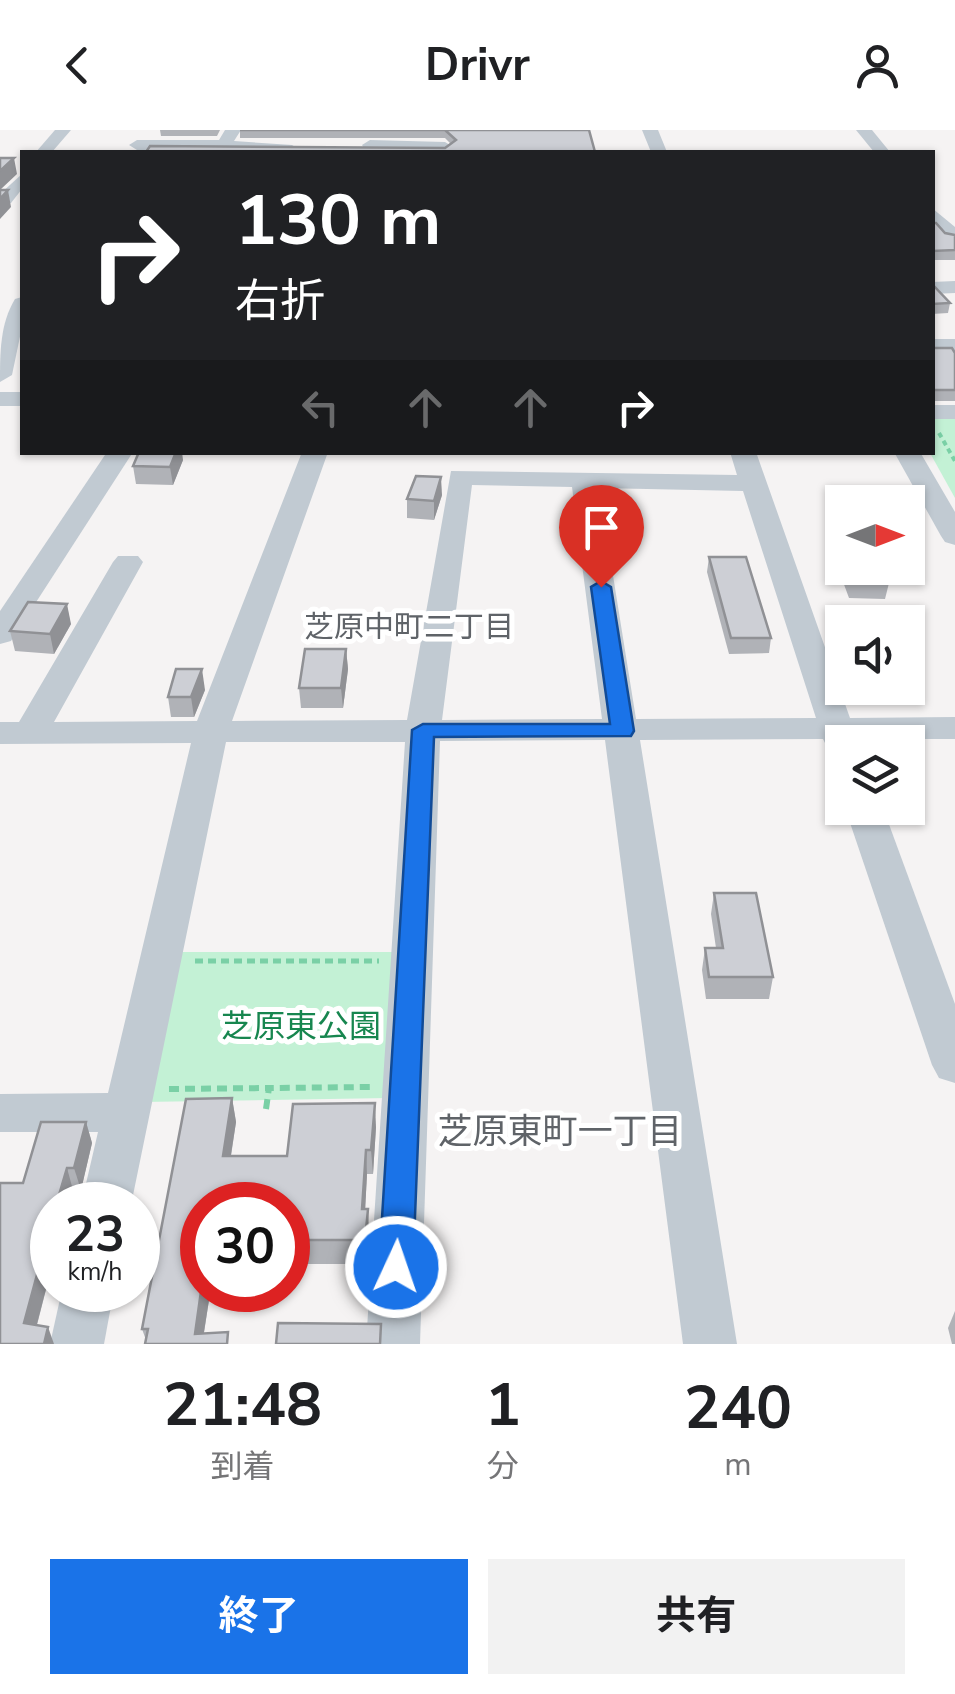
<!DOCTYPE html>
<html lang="ja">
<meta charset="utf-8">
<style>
body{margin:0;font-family:"Nunito Sans","Noto Sans JP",sans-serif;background:#f2f2f2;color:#202124;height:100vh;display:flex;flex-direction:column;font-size:38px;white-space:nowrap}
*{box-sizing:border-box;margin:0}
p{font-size:32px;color:#757577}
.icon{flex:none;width:55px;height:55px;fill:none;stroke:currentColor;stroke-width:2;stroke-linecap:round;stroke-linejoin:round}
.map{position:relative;height:1214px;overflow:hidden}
.panel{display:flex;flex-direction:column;background:#fff;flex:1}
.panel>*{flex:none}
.guide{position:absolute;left:20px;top:20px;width:915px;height:305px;border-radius:0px;box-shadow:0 2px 8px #0004;background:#202124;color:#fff;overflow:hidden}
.needle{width:65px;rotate:90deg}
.tools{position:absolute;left:825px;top:355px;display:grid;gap:20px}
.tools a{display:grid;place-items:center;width:100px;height:100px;border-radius:0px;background:#fff;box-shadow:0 2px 8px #0004;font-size:50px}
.speed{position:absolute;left:30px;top:1052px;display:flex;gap:20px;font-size:50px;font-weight:700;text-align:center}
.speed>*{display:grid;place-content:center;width:130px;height:130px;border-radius:50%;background:#fff;box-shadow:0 2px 8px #0004;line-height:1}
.speed small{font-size:25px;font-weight:400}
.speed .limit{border:15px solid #d22;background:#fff;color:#111}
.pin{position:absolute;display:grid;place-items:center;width:85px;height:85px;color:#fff;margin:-102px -42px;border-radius:50% 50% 50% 0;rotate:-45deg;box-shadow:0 0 10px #0007}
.pin .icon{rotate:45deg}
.me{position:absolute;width:110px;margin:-55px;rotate:3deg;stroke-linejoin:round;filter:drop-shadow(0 0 8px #0008)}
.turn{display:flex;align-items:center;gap:35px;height:210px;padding:0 50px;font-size:45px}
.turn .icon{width:130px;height:130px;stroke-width:2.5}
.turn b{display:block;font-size:70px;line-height:85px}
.lanes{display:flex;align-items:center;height:95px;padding:0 50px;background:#0003;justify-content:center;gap:50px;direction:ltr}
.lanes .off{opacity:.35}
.eta{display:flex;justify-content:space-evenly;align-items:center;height:170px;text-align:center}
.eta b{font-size:60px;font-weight:700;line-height:70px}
.primary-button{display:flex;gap:20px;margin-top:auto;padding:20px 50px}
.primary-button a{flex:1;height:115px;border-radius:0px;background:#1a73e8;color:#fff;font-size:40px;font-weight:700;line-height:115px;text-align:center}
.primary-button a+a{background:#f2f2f2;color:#202124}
header{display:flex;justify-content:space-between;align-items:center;height:130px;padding:0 50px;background:#fff;font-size:45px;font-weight:700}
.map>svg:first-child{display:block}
.green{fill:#c3f1d5}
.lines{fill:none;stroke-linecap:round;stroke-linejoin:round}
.path-far2{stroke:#7ad0a6;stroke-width:4;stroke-dasharray:5 4;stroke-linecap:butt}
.path-far1{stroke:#7ad0a6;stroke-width:5;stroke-dasharray:8 5;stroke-linecap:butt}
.path{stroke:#7ad0a6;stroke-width:6;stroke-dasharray:10 6;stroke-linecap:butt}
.minor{fill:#c1cad2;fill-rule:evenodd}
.wall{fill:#b0b2b7}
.shaded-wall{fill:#909195}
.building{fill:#cdcfd5;stroke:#909195;stroke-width:2.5}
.route{fill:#1a73e8;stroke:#114b97;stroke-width:2.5}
.labels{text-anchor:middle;stroke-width:10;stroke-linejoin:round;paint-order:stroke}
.neighbourhood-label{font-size:30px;fill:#5f6368;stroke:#fff}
.near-park-label{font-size:32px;fill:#17864f;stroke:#fff}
.near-neighbourhood-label{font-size:35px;fill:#5f6368;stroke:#fff}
</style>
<header><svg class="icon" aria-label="back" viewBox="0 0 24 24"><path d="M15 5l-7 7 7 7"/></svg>Drivr<svg class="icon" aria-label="person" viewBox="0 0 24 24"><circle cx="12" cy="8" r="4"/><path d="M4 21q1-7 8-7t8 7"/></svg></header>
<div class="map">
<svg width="955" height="1214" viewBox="0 0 955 1214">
<rect width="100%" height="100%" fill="#f5f3f3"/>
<g class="green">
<path d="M 933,289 L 955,289 L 955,368 L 930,323 Z"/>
<path d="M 175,822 L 394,822 L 389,968 L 142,972 Z"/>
</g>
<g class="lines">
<path class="path-far2" d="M 939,303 L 955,331"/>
<path class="path-far1" d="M 195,831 L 379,831"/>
<g class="path">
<path d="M 169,959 L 269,958"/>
<path d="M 266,979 L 269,958 L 370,957"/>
</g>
<g class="minor">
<path d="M 55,0 L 71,0 L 52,22 L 36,22 Z"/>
<path d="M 225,0 L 241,0 L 234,11 L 292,15 L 300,20 L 137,20 L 129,15 L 137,10 L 219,10 Z"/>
<path d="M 642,0 L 658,0 L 667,22 L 651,22 Z"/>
<path d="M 856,0 L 872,0 L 890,22 L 874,22 Z"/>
<path d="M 370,10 L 445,12 L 453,17 L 445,22 L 364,18 L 362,15 Z"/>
<path d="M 22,44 L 22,59 L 11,73 L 0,74 L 0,64 Z"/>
<path d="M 932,78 L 955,97 L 955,111 L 946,110 L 932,95 Z"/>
<path d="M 955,151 L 955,163 L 932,164 L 932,152 Z"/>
<path d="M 22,167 L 22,197 L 12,245 L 0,252 C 0,222 0,194 15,169 Z"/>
<rect x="932" y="209" width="23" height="14"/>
<rect x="0" y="262" width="22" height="14"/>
<rect x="932" y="275" width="23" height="14"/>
<path d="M 107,322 L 133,322 L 11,511 L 0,514 L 0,481 Z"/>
<path d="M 302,322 L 328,322 L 232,591 L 407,590 L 451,341 L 737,345 L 730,322 L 756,322 L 850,588 L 955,587 L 955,609 L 858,609 L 859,612 L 842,612 L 842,626 L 830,623 L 823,609 L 640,610 L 737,1214 L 683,1214 L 605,610 L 440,611 L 420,1214 L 366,1214 L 405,612 L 226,612 L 131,1075 L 81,1075 L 98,1002 L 0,1002 L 0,964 L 108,963 L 191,613 L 0,614 L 0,592 L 19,592 L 113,432 L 118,426 L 138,426 L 143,432 L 54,592 L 197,591 ZM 472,355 L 572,357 L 602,589 L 442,590 ZM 599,358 L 743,361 L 816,588 L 636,589 Z"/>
<path d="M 894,322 L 920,322 L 955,382 L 955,415 L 945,412 L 941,406 Z"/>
<path d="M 845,678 L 883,678 L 955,874 L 955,953 L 939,948 L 932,935 Z"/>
<path d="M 62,1160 L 114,1160 L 104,1214 L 50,1214 Z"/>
</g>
</g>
<g class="wall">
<path d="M 160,0 L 220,0 L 217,6 L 161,6 Z"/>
<path d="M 240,0 L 589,0 L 445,18 L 451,14 L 445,8 L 240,8 Z"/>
<path d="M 932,93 L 945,103 L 955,105 L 955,130 L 932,130 Z"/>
<path d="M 932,154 L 950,173 L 948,183 L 932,184 Z"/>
<path d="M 932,218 L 955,223 L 955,271 L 932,271 Z"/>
<path d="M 183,330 L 173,355 L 136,354 L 133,336 Z"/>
<path d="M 442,365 L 434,390 L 407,388 L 407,369 Z"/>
<path d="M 842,423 L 842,438 L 885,438 L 890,449 L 885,469 L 849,468 L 839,441 Z"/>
<path d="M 709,427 L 771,508 L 769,523 L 729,524 L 707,442 Z"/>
<path d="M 71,494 L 54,524 L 15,521 L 10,501 Z"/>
<path d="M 346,519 L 348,539 L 343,578 L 301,578 L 299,558 Z"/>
<path d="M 205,560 L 194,587 L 171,587 L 168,567 Z"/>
<path d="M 714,763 L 773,847 L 769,869 L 706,869 L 702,840 L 705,818 L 716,818 L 711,784 Z"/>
<path d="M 232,968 L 236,992 L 231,1026 L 287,1026 L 376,997 L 373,1044 L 367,1044 L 365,1079 L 369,1102 L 367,1134 L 288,1134 L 288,1075 L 202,1075 L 202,1160 L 236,1160 L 235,1170 L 209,1170 L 204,1203 L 146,1210 L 142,1199 Z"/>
<path d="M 86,992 L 92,1013 L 81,1060 L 73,1060 L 52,1075 L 52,1136 L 37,1195 L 0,1214 L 23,1053 Z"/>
<path d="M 955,1181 L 955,1214 L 952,1214 L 948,1198 Z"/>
</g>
<g class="shaded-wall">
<path d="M 14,28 L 17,44 L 0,60 L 0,41 Z"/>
<path d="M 8,60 L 11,77 L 0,89 L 0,69 Z"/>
<path d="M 176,322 L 182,322 L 183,330 L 173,355 L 170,337 Z"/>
<path d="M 441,347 L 442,365 L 434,390 L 434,371 Z"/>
<path d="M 67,474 L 71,494 L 54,524 L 50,504 Z"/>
<path d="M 346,519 L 348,539 L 343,578 L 341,558 Z"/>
<path d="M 202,539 L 205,560 L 194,587 L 191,567 Z"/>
<path d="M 232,968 L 236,992 L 227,1050 L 223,1026 Z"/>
<path d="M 375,973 L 376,997 L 373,1044 L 371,1020 Z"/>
<path d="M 86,992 L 92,1013 L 81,1060 L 74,1038 Z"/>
<path d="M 366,1020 L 367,1044 L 364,1102 L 362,1079 Z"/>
<path d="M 67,1038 L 73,1060 L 69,1075 L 56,1075 Z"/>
<path d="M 368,1079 L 369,1102 L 367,1134 L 365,1110 Z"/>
<path d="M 52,1089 L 52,1136 L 32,1213 L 24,1193 Z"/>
<path d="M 202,1154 L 202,1160 L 206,1160 L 209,1170 L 202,1214 L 195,1204 Z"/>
<path d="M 48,1197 L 54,1214 L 44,1214 Z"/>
</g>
<g class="building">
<path d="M 240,0 L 589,0 L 595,22 L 146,22 L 150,16 L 445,18 L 456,10 L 445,0 Z"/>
<path d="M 0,28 L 14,28 L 0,41 Z"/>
<path d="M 0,60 L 8,60 L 0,69 Z"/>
<path d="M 932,93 L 936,93 L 945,103 L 955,105 L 955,120 L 932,121 Z"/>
<path d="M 932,154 L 950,173 L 932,174 Z"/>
<path d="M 932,218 L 952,218 L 955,223 L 955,260 L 934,260 L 932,263 Z"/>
<path d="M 139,322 L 176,322 L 170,337 L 133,336 Z"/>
<path d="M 416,346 L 441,347 L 434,371 L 407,369 Z"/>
<path d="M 709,427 L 746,427 L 771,508 L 731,508 Z"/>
<path d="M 848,438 L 885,438 L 890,449 L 853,449 Z"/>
<path d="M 28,472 L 67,474 L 50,504 L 10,501 Z"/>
<path d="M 305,519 L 346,519 L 341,558 L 299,558 Z"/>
<path d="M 176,539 L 202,539 L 191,567 L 168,567 Z"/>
<path d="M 714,763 L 756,763 L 773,847 L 709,847 L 705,818 L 723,818 Z"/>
<path d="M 232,968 L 223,1026 L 287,1026 L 293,974 L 375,973 L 371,1020 L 366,1020 L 362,1079 L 368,1079 L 365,1110 L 288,1110 L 287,1074 L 202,1075 L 202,1154 L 195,1204 L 228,1202 L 227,1214 L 145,1214 L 148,1199 L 142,1199 L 186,969 Z"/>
<path d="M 41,992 L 86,992 L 74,1038 L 67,1038 L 56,1075 L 52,1075 L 52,1089 L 24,1193 L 48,1197 L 44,1214 L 0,1214 L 0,1053 L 23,1053 Z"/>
<path d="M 278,1193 L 381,1194 L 380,1214 L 276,1214 Z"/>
</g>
<path class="route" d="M 601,451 L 611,457 L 634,601 L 631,606 L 434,607 L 413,1137 L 408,1148 L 396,1153 L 384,1148 L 379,1137 L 412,600 L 423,594 L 610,594 L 591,457 Z"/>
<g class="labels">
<g class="neighbourhood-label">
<text x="409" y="507">芝原中町二丁目</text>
</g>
<g class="near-park-label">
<text x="301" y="907">芝原東公園</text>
</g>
<g class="near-neighbourhood-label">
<text x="560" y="1013">芝原東町一丁目</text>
</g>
</g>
</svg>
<div class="tools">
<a><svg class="needle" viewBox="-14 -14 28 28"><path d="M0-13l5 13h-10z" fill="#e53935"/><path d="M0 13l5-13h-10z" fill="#757577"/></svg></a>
<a><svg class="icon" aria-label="sound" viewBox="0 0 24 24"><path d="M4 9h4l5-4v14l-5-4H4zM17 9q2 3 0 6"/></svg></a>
<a><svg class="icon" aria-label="layers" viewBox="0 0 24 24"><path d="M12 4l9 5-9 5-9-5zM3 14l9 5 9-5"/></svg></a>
</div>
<div class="speed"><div>23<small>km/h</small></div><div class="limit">30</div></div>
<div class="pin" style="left:601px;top:457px;background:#d93025"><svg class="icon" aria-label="arrive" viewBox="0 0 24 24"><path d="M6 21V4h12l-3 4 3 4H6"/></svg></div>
<svg class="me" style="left:396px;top:1137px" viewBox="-20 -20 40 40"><circle r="17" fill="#1a73e8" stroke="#fff" stroke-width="3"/><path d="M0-11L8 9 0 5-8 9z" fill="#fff"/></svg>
<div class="guide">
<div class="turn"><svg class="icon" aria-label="right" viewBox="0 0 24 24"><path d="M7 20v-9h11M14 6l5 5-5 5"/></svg><div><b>130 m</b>右折</div></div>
<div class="lanes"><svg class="icon off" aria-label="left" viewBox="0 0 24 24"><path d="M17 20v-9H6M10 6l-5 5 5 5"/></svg><svg class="icon off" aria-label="ahead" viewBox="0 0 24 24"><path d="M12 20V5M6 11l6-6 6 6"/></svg><svg class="icon off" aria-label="ahead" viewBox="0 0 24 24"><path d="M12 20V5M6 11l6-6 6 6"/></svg><svg class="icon" aria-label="right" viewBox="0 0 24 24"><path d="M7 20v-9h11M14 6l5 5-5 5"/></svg></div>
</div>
</div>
<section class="panel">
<div class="eta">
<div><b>21:48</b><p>到着</p></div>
<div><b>1</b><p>分</p></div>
<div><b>240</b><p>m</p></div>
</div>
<div class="primary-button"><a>終了</a><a>共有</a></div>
</section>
